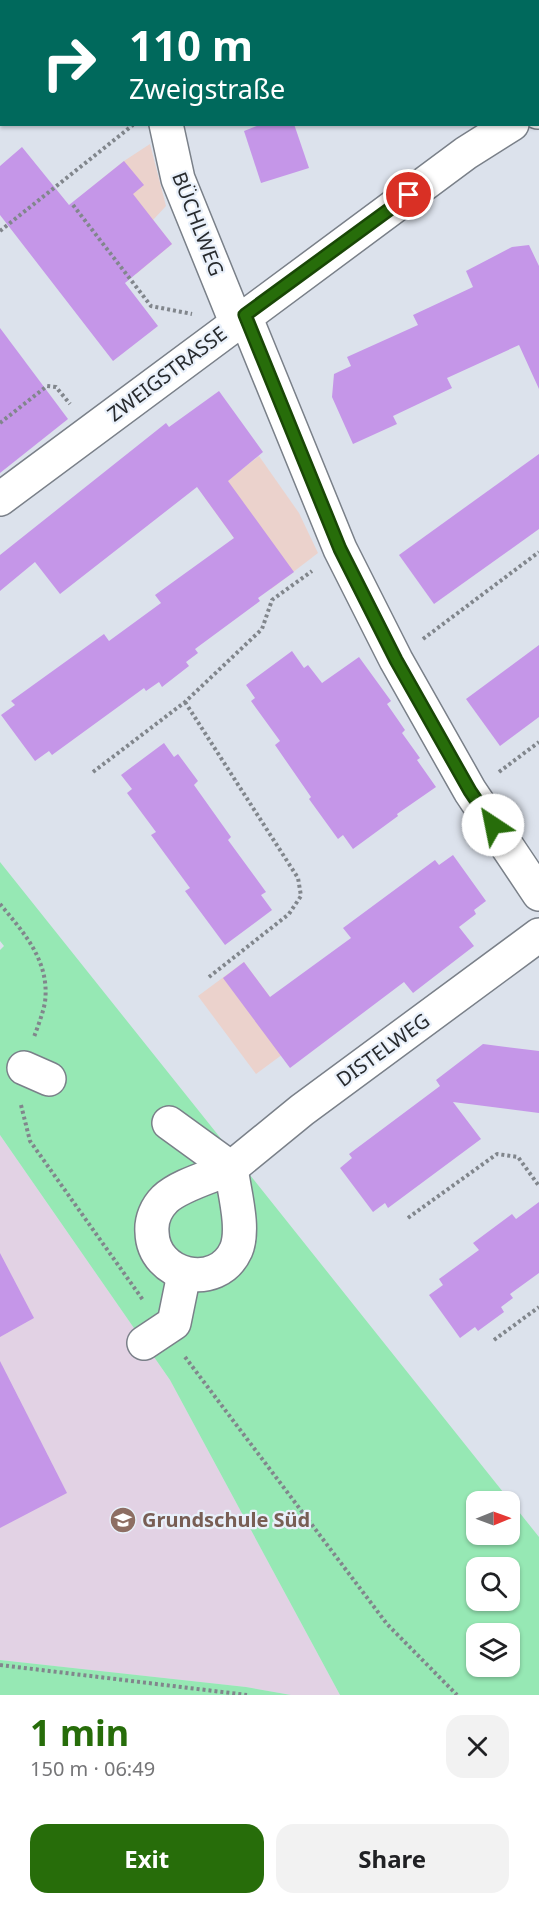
<!DOCTYPE html>
<meta charset="utf-8">
<style>
body{margin:0;font-family:"Noto Sans",sans-serif;background:#f2f2f2;color:#202124;height:100vh;display:flex;flex-direction:column;font-size:22px;white-space:nowrap}
*{box-sizing:border-box;margin:0}
p{font-size:20px;color:#757577}
.icon{flex:none;width:33px;height:33px;fill:none;stroke:currentColor;stroke-width:2;stroke-linecap:round;stroke-linejoin:round}
.map{position:relative;height:1695px;overflow:hidden}
.sheet{display:flex;flex-direction:column;background:#fff;flex:1}
.sheet>*{flex:none}
.top-card{position:absolute;left:0px;top:0px;width:540px;height:126px;box-shadow:0 2px 4px #0004;background:#00695c;color:#fff;overflow:hidden}
.needle{width:39px;rotate:89deg}
.controls{position:absolute;left:466px;top:1491px;display:grid;gap:12px}
.controls a{display:grid;place-items:center;width:54px;height:54px;border-radius:12px;background:#fff;box-shadow:0 2px 4px #0004;font-size:30px}
.pin{position:absolute;display:grid;place-items:center;width:51px;height:51px;color:#fff;margin:-26px;border:3px solid #fff;border-radius:50%;box-shadow:0 2px 6px #0007}
.me{position:absolute;width:66px;margin:-33px;rotate:326deg;stroke-linejoin:round;filter:drop-shadow(0 0 4px #0008)}
.turn{display:flex;align-items:center;gap:21px;height:126px;padding:0 30px;font-size:27px}
.turn .icon{width:78px;height:78px;stroke-width:2.5}
.turn b{display:block;font-size:42px;line-height:51px}
.round{display:grid;place-items:center;flex:none;width:63px;height:63px;border-radius:18px;background:#f2f2f2}
.summary{display:flex;align-items:center;justify-content:space-between;height:102px;padding:0 30px}
h1{font-size:36px;font-weight:700;line-height:45px;color:#276d0a}
.button{display:flex;gap:12px;margin-top:auto;padding:12px 30px}
.button a{flex:1;height:69px;border-radius:18px;background:#276d0a;color:#fff;font-size:24px;font-weight:700;line-height:69px;text-align:center}
.button a+a{background:#f2f2f2;color:#202124}
.map>svg:first-child{display:block}
.industrial{fill:#ebd2cc}
.education{fill:#e2d2e4}
.green{fill:#96e8b4;fill-rule:evenodd}
.building{fill:#c596e8}
.lines{fill:none;stroke-linecap:round;stroke-linejoin:round}
.minor-casing{stroke:#7a8089;stroke-width:36}
.path{stroke:#81868c;stroke-width:4;stroke-dasharray:3 3;stroke-linecap:butt}
.minor{stroke:#fff;stroke-width:33}
.route-casing{stroke:#194706;stroke-width:15}
.route{stroke:#276d0a;stroke-width:10}
.labels{text-anchor:middle;stroke-width:4.5;stroke-linejoin:round;paint-order:stroke}
.street-label{font-size:20px;fill:#272a2d;stroke:#e9f0fa}
.education-label{font-size:20px;font-weight:bold;fill:#785e54;stroke:#e9f0fa;text-anchor:start}
</style>
<div class="map">
<svg width="539" height="1695" viewBox="0 0 539 1695">
<rect width="100%" height="100%" fill="#dce2ec"/>
<g class="industrial">
<path d="M 150,144 L 166,206 L 153,220 L 172,244 L 136,274 L 76,200 L 124,161 Z"/>
<path d="M 259,456 L 299,513 L 318,553 L 271,589 L 205,498 Z"/>
<path d="M 244,962 L 302,1040 L 256,1074 L 198,996 Z"/>
</g>
<path class="education" d="M 0,1135 L 170,1380 L 340,1695 L 291,1695 L 246,1687 L 0,1660 Z"/>
<g class="green">
<path d="M 0,862 L 539,1537 L 539,1695 L 340,1695 L 170,1380 L 0,1135 L 0,950 L 4,946 L 0,941 ZM 477,1502 L 510,1502 L 510,1534 L 477,1534 ZM 477,1568 L 510,1568 L 510,1600 L 477,1600 ZM 477,1634 L 510,1634 L 510,1666 L 477,1666 Z"/>
<path d="M 0,1660 L 246,1687 L 291,1695 L 0,1695 Z"/>
</g>
<g class="building">
<path d="M 262,124 L 294,124 L 309,168 L 261,183 L 244,131 Z"/>
<path d="M 22,147 L 69,205 L 124,161 L 144,185 L 133,194 L 172,244 L 125,283 L 158,326 L 113,361 L 0,215 L 0,166 Z"/>
<path d="M 529,245 L 539,266 L 539,389 L 519,345 L 447,378 L 452,388 L 393,416 L 397,424 L 353,444 L 332,397 L 334,374 L 351,366 L 347,357 L 418,325 L 413,315 L 473,287 L 466,271 L 512,247 Z"/>
<path d="M 0,328 L 68,419 L 0,473 Z"/>
<path d="M 219,391 L 263,452 L 228,481 L 294,572 L 258,598 L 260,601 L 195,649 L 198,653 L 186,662 L 189,666 L 162,687 L 159,682 L 146,691 L 144,688 L 52,755 L 49,751 L 35,761 L 1,715 L 15,705 L 11,701 L 104,634 L 109,641 L 161,603 L 155,595 L 234,538 L 197,487 L 60,594 L 35,562 L 0,591 L 0,555 L 166,423 L 169,427 Z"/>
<path d="M 539,454 L 539,529 L 434,604 L 399,555 Z"/>
<path d="M 539,645 L 539,717 L 500,746 L 466,699 Z"/>
<path d="M 292,651 L 304,668 L 308,665 L 322,683 L 359,657 L 391,701 L 387,704 L 405,730 L 402,733 L 420,758 L 417,760 L 436,787 L 397,814 L 398,816 L 353,849 L 343,835 L 338,839 L 309,799 L 311,797 L 275,745 L 280,741 L 251,701 L 255,698 L 246,685 Z"/>
<path d="M 164,743 L 174,757 L 178,754 L 198,781 L 194,785 L 231,837 L 228,840 L 266,892 L 261,895 L 272,910 L 225,945 L 185,891 L 190,888 L 151,835 L 156,832 L 127,793 L 132,789 L 121,775 Z"/>
<path d="M 453,855 L 486,901 L 474,910 L 476,914 L 459,927 L 474,946 L 413,993 L 404,982 L 290,1068 L 223,978 L 244,962 L 270,997 L 351,938 L 343,928 L 435,860 L 439,865 Z"/>
<path d="M 483,1044 L 539,1051 L 539,1113 L 453,1102 L 481,1139 L 388,1208 L 385,1203 L 373,1212 L 340,1168 L 352,1158 L 349,1154 L 440,1086 L 436,1080 Z"/>
<path d="M 539,1202 L 539,1273 L 510,1294 L 513,1298 L 501,1307 L 504,1312 L 478,1331 L 475,1327 L 460,1338 L 429,1295 L 443,1285 L 439,1279 L 479,1250 L 473,1243 L 512,1214 L 516,1219 Z"/>
<path d="M 0,1253 L 34,1318 L 0,1337 Z"/>
<path d="M 0,1361 L 67,1493 L 0,1528 Z"/>
</g>
<g class="lines">
<defs>
<g id="minor">
<path d="M 538,112 L 539,111"/>
<path d="M 166,124 L 178,179 L 236,322"/>
<path d="M 245,316 L 340,549 L 396,660 L 470,791 L 539,894"/>
<path d="M 0,499 L 466,153 L 512,124"/>
<path d="M 24,1068 L 49,1079"/>
<path d="M 169,1123 L 231,1168 L 302,1110 L 539,935"/>
<path d="M 231,1168 C 234,1191 245,1229 236,1250 C 217,1292 153,1277 152,1232 C 151,1220 156,1208 165,1199 C 180,1185 211,1177 231,1168 Z"/>
<path d="M 144,1343 L 174,1323 L 184,1274"/>
</g>
</defs>
<use href="#minor" class="minor-casing"/>
<g class="path">
<path d="M 140,0 L 141,2"/>
<path d="M 73,205 L 151,306 L 192,314"/>
<path d="M 0,231 L 133,125"/>
<path d="M 0,423 L 47,386 L 56,387 L 70,404"/>
<path d="M 423,639 L 539,552"/>
<path d="M 185,702 L 298,878 L 301,896 L 289,914 L 209,977"/>
<path d="M 93,772 L 185,702 L 262,629 L 272,600 L 312,571"/>
<path d="M 499,772 L 539,742"/>
<path d="M 0,904 C 24,933 50,961 45,1002 C 43,1013 38,1026 34,1037"/>
<path d="M 21,1105 L 30,1141 L 143,1300"/>
<path d="M 408,1218 L 497,1154 L 518,1157 L 539,1186"/>
<path d="M 494,1340 L 539,1307"/>
<path d="M 185,1357 L 387,1624 L 457,1695"/>
<path d="M 0,1665 L 247,1695"/>
</g>
<use href="#minor" class="minor"/>
</g>
<g class="lines">
<defs>
<path id="route" d="M 409,195 L 245,315 L 340,549 L 396,660 L 470,791 L 493,825"/>
</defs>
<use href="#route" class="route-casing"/>
<use href="#route" class="route"/>
</g>
<defs>
<symbol id="school-disc" viewBox="-11 -11 22 22"><circle r="9.5" fill="#8d6e63" stroke="#e9f0fa"/><path d="M0-5L7-2L0 1L-7-2ZM-4 1L0 2.5L4 1V4Q0 6-4 4Z" fill="#fff"/></symbol>
</defs>
<g fill-rule="evenodd">
<use href="#school-disc" x="108" y="1505" width="30" height="30"/>
</g>
<g class="labels">
<g class="street-label">
<text transform="translate(198 224) rotate(69)" y="7">BÜCHLWEG</text>
<text transform="translate(167 374) rotate(-37)" y="7">ZWEIGSTRASSE</text>
<text transform="translate(383 1050) rotate(-36)" y="7">DISTELWEG</text>
</g>
<g class="education-label">
<text x="142" y="1527">Grundschule Süd</text>
</g>
</g>
</svg>
<div class="controls">
<a><svg class="needle" viewBox="-14 -14 28 28"><path d="M0-13l5 13h-10z" fill="#e53935"/><path d="M0 13l5-13h-10z" fill="#757577"/></svg></a>
<a><svg class="icon" aria-label="search" viewBox="0 0 24 24"><circle cx="10" cy="10" r="6"/><path d="M15 15l6 6"/></svg></a>
<a><svg class="icon" aria-label="layers" viewBox="0 0 24 24"><path d="M12 4l9 5-9 5-9-5zM3 14l9 5 9-5"/></svg></a>
</div>
<div class="pin" style="left:409px;top:195px;background:#d93025"><svg class="icon" aria-label="arrive" viewBox="0 0 24 24"><path d="M6 21V4h12l-3 4 3 4H6"/></svg></div>
<svg class="me" style="left:493px;top:825px" viewBox="-20 -20 40 40"><circle r="19" fill="#fff"/><path d="M0-13L10 11 0 6-10 11z" fill="#276d0a"/></svg>
<div class="top-card">
<div class="turn"><svg class="icon" aria-label="right" viewBox="0 0 24 24"><path d="M7 20v-9h11M14 6l5 5-5 5"/></svg><div><b>110 m</b>Zweigstraße</div></div>
</div>
</div>
<section class="sheet">
<div class="summary"><div><h1>1 min</h1><p>150 m · 06:49</p></div><a class="round"><svg class="icon" aria-label="close" viewBox="0 0 24 24"><path d="M6 6l12 12M18 6L6 18"/></svg></a></div>
<div class="button"><a>Exit</a><a>Share</a></div>
</section>
